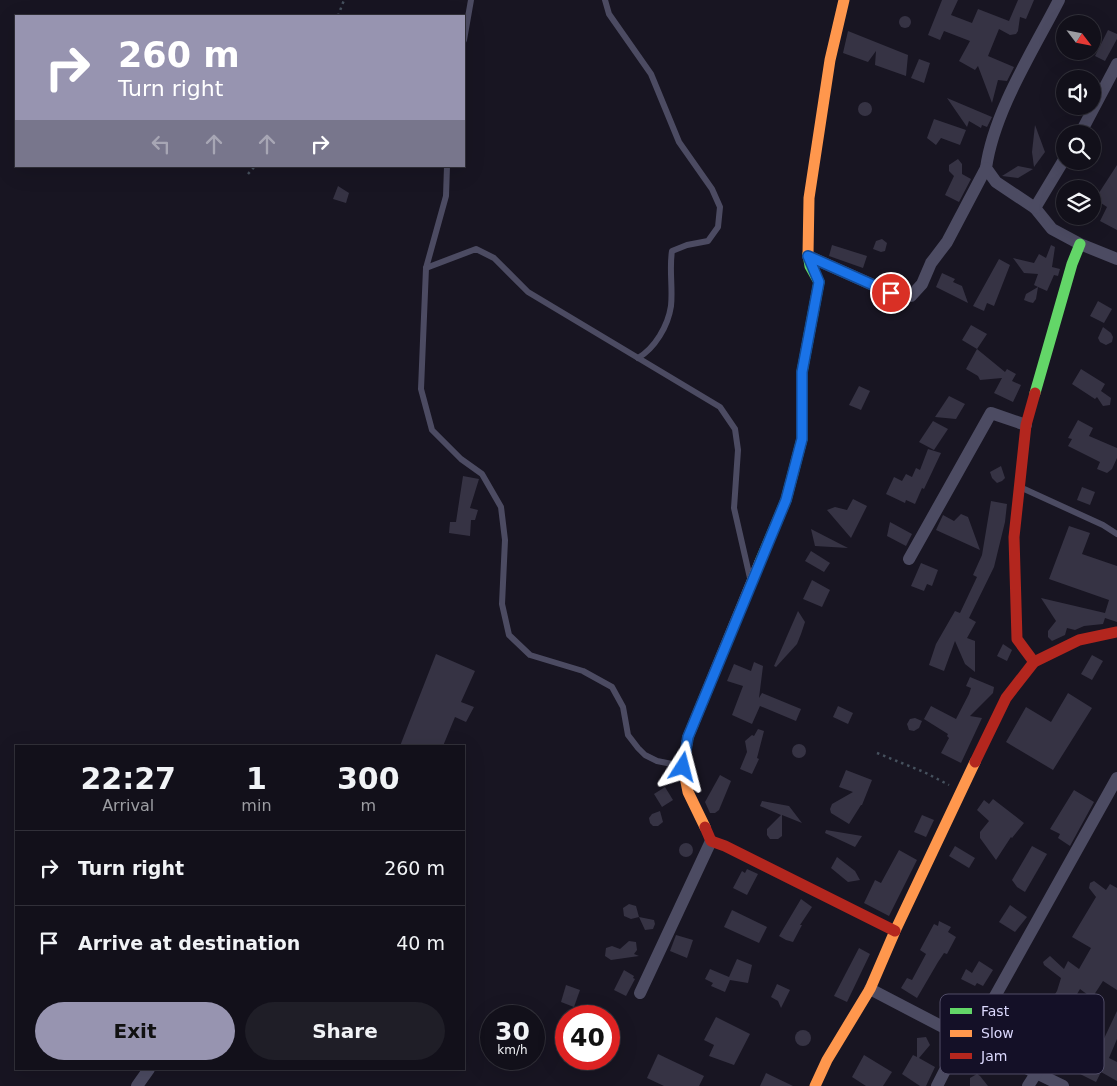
<!DOCTYPE html>
<style>
body{margin:0;font-family:"DejaVu Sans",sans-serif;background:#1f1e27;color:#f1f3f6;height:100vh;display:flex;flex-direction:column;font-size:19px;white-space:nowrap}
*{box-sizing:border-box;margin:0}
p{font-size:16px;color:#9c9da2}
.icon{flex:none;width:28px;height:28px;fill:none;stroke:currentColor;stroke-width:2;stroke-linecap:round;stroke-linejoin:round}
.map{position:relative;flex:1;overflow:hidden}
.details{position:absolute;left:15px;top:745px;width:450px;height:325px;display:flex;flex-direction:column;background:#12101a;border-radius:0px;box-shadow:0 5px 20px #0002,0 0 0 1px #313039}
.details>*{flex:none}
.top-card{position:absolute;left:15px;top:15px;width:450px;height:152px;border-radius:0px;box-shadow:0 5px 20px #0002,0 0 0 1px #313039;background:#9794b0;color:#fff;overflow:hidden}
.needle{width:32px;rotate:122deg}
.controls{position:absolute;left:1056px;top:15px;display:grid;gap:10px}
.controls a{display:grid;place-items:center;width:45px;height:45px;border-radius:50%;background:#12101a;box-shadow:0 5px 20px #0002,0 0 0 1px #313039;font-size:25px}
.speed{position:absolute;left:480px;top:1005px;display:flex;gap:10px;font-size:25px;font-weight:700;text-align:center}
.speed>*{display:grid;place-content:center;width:65px;height:65px;border-radius:50%;background:#12101a;box-shadow:0 5px 20px #0002,0 0 0 1px #313039;line-height:1}
.speed small{font-size:12px;font-weight:400}
.speed .limit{border:8px solid #d22;background:#fff;color:#111}
.pin{position:absolute;display:grid;place-items:center;width:42px;height:42px;color:#fff;margin:-21px;border:2px solid #fff;border-radius:50%;box-shadow:0 1px 5px #0007}
.me{position:absolute;width:55px;margin:-28px;rotate:9deg;stroke-linejoin:round;filter:drop-shadow(0 0 4px #0008)}
.turn{display:flex;align-items:center;gap:18px;height:105px;padding:0 20px;font-size:22px}
.turn .icon{width:65px;height:65px;stroke-width:2.5}
.turn b{display:block;font-size:35px;line-height:42px}
.lanes{display:flex;align-items:center;height:48px;padding:0 20px;background:#0003;justify-content:center;gap:25px;direction:ltr}
.lanes .off{opacity:.35}
.eta{display:flex;justify-content:space-evenly;align-items:center;height:85px;text-align:center}
.eta b{font-size:30px;font-weight:800;line-height:35px}
.button{display:flex;gap:10px;margin-top:auto;padding:10px 20px}
.button a{flex:1;height:58px;border-radius:30px;background:#9794b0;color:#111;font-size:20px;font-weight:800;line-height:58px;text-align:center}
.button a+a{background:#1f1e27;color:#f1f3f6}
ul{padding:0;list-style:none}
li{display:flex;align-items:center;gap:15px;height:75px;padding:0 20px;border-top:1px solid #313039}
li div{flex:1}
li b{display:block;font-size:19px}
li em{font-style:normal}
.map>svg:first-child{display:block}
.building{fill:#363344}
.lines{fill:none;stroke-linecap:round;stroke-linejoin:round}
.path{stroke:#46515e;stroke-width:2.5;stroke-dasharray:2.5 4;stroke-linecap:butt}
.lane{stroke:#4c4b62;stroke-width:6}
.street{stroke:#4c4b62;stroke-width:12}
.fast{stroke:#63d668;stroke-width:11}
.slow{stroke:#ff974d;stroke-width:11}
.jam{stroke:#b3261e;stroke-width:11}
.route-casing{stroke:#114b97;stroke-width:12}
.route{stroke:#1a73e8;stroke-width:9}
.key{fill:#141027;stroke:#504c67;stroke-width:1}
.key-label{font-size:14px;fill:#dbd8fd}
</style>
<div class="map">
<svg width="1117" height="1086" viewBox="0 0 1117 1086">
<rect width="100%" height="100%" fill="#181522"/>
<g class="building">
<path d="M 942,0 L 958,0 L 951,15 L 972,23 L 978,9 L 1009,21 L 1018,0 L 1034,0 L 1026,19 L 1020,17 L 1018,31 L 1016,34 L 1010,35 L 999,29 L 988,56 L 1014,67 L 1007,81 L 998,80 L 992,103 L 978,66 L 975,70 L 959,61 L 970,41 L 944,31 L 940,40 L 928,35 Z"/>
<circle cx="905" cy="22" r="6"/>
<path d="M 1108,30 L 1117,34 L 1117,39 L 1105,61 L 1095,56 Z"/>
<path d="M 848,31 L 908,55 L 906,76 L 875,65 L 876,51 L 868,62 L 843,53 Z"/>
<path d="M 919,59 L 930,63 L 924,83 L 911,78 Z"/>
<path d="M 947,98 L 992,117 L 987,127 L 982,125 L 981,128 L 969,121 L 967,127 Z"/>
<circle cx="865" cy="109" r="7"/>
<path d="M 934,119 L 966,130 L 960,145 L 941,138 L 936,145 L 927,138 Z"/>
<path d="M 1035,125 L 1045,152 L 1034,167 L 1032,152 Z"/>
<path d="M 958,159 L 962,164 L 962,174 L 971,179 L 959,202 L 945,195 L 954,176 L 949,171 L 949,165 Z"/>
<path d="M 1117,165 L 1117,230 L 1100,221 L 1107,207 L 1095,199 Z"/>
<path d="M 1018,166 L 1033,169 L 1018,178 L 1002,176 Z"/>
<path d="M 338,186 L 349,193 L 346,203 L 333,199 Z"/>
<path d="M 882,239 L 887,243 L 885,251 L 881,252 L 873,249 L 876,241 Z"/>
<path d="M 832,245 L 867,256 L 863,268 L 829,256 Z"/>
<path d="M 1051,245 L 1055,247 L 1052,267 L 1060,269 L 1058,276 L 1054,275 L 1047,291 L 1038,287 L 1036,299 L 1033,303 L 1029,302 L 1024,300 L 1026,294 L 1038,287 L 1034,285 L 1038,274 L 1024,273 L 1013,258 L 1034,263 L 1039,254 L 1046,258 Z"/>
<path d="M 999,259 L 1010,265 L 994,306 L 987,303 L 984,311 L 973,306 Z"/>
<path d="M 942,273 L 955,279 L 953,282 L 962,286 L 968,303 L 936,287 Z"/>
<path d="M 1098,301 L 1112,309 L 1104,323 L 1090,316 Z"/>
<path d="M 971,325 L 987,334 L 977,349 L 1005,372 L 1007,369 L 1016,374 L 1012,381 L 1021,385 L 1013,402 L 994,393 L 1002,378 L 980,380 L 978,376 L 966,369 L 977,349 L 962,340 Z"/>
<path d="M 1103,327 L 1111,333 L 1113,337 L 1112,342 L 1106,345 L 1100,342 L 1098,338 Z"/>
<path d="M 1081,369 L 1105,384 L 1101,391 L 1111,398 L 1110,405 L 1103,406 L 1097,397 L 1095,399 L 1072,384 Z"/>
<path d="M 859,386 L 870,391 L 861,410 L 849,405 Z"/>
<path d="M 949,396 L 965,404 L 956,419 L 935,417 Z"/>
<path d="M 1078,420 L 1093,428 L 1089,436 L 1117,448 L 1117,458 L 1112,469 L 1107,473 L 1097,469 L 1100,462 L 1068,446 L 1072,439 L 1068,438 Z"/>
<path d="M 933,421 L 948,429 L 934,450 L 919,442 Z"/>
<path d="M 928,449 L 941,453 L 924,489 L 922,488 L 915,504 L 906,500 L 905,503 L 886,494 L 894,477 L 902,481 L 906,474 L 912,477 L 916,468 L 920,470 Z"/>
<path d="M 1001,466 L 1005,478 L 1002,481 L 997,483 L 992,478 L 990,472 Z"/>
<path d="M 463,476 L 479,479 L 470,508 L 478,510 L 475,520 L 471,520 L 470,536 L 449,533 L 450,522 L 456,522 Z"/>
<path d="M 1082,487 L 1095,492 L 1090,505 L 1077,500 Z"/>
<path d="M 853,499 L 867,506 L 851,538 L 827,510 L 835,507 L 847,510 Z"/>
<path d="M 991,501 L 1007,504 L 1005,522 L 994,567 L 969,618 L 976,622 L 967,638 L 975,641 L 975,672 L 965,664 L 955,641 L 944,671 L 929,665 L 936,644 L 955,611 L 960,613 L 977,577 L 973,575 L 982,555 Z"/>
<path d="M 961,514 L 968,517 L 980,550 L 936,530 L 943,515 L 954,521 Z"/>
<path d="M 890,522 L 912,534 L 906,546 L 887,536 Z"/>
<path d="M 1069,526 L 1090,533 L 1082,554 L 1117,566 L 1117,622 L 1105,618 L 1103,624 L 1084,626 L 1075,630 L 1067,628 L 1065,635 L 1052,641 L 1048,637 L 1048,631 L 1056,621 L 1041,598 L 1105,613 L 1109,600 L 1049,579 Z"/>
<path d="M 811,529 L 848,548 L 815,546 Z"/>
<path d="M 811,551 L 830,563 L 824,572 L 805,561 Z"/>
<path d="M 921,563 L 938,570 L 932,586 L 927,584 L 924,591 L 911,586 Z"/>
<path d="M 812,580 L 830,590 L 822,607 L 803,599 Z"/>
<path d="M 798,611 L 805,622 L 801,634 L 797,644 L 776,667 L 774,666 Z"/>
<path d="M 1003,644 L 1012,650 L 1007,661 L 997,656 Z"/>
<path d="M 436,654 L 475,671 L 461,702 L 474,707 L 466,722 L 455,717 L 443,746 L 400,746 Z"/>
<path d="M 1092,655 L 1103,661 L 1092,680 L 1081,674 Z"/>
<path d="M 754,662 L 763,666 L 759,698 L 762,693 L 801,709 L 796,721 L 760,706 L 752,724 L 732,715 L 743,686 L 727,681 L 734,664 L 751,671 Z"/>
<path d="M 970,677 L 994,687 L 993,693 L 970,716 L 982,718 L 961,763 L 941,753 L 949,738 L 947,736 L 948,734 L 924,719 L 931,706 L 956,719 L 969,694 L 971,688 L 966,686 Z"/>
<path d="M 1068,693 L 1092,708 L 1053,770 L 1006,742 L 1026,707 L 1051,722 Z"/>
<path d="M 838,706 L 853,713 L 848,724 L 833,717 Z"/>
<path d="M 915,718 L 922,721 L 919,728 L 914,731 L 909,730 L 907,724 L 910,719 Z"/>
<path d="M 758,729 L 764,731 L 757,758 L 759,759 L 752,774 L 740,769 L 747,752 L 745,741 L 752,735 L 754,736 Z"/>
<circle cx="799" cy="751" r="7"/>
<path d="M 846,770 L 872,780 L 862,805 L 861,805 L 849,824 L 831,813 L 830,809 L 832,804 L 853,792 L 839,787 Z"/>
<path d="M 720,775 L 731,781 L 719,810 L 715,813 L 710,813 L 705,802 Z"/>
<path d="M 665,787 L 673,800 L 662,807 L 654,794 Z"/>
<path d="M 1074,790 L 1094,802 L 1070,846 L 1058,838 L 1060,834 L 1050,829 Z"/>
<path d="M 993,799 L 1024,823 L 1012,838 L 1011,837 L 996,860 L 980,838 L 980,832 L 989,821 L 977,810 L 984,800 L 989,804 Z"/>
<path d="M 762,801 L 789,806 L 802,823 L 782,815 L 782,836 L 778,839 L 770,839 L 767,835 L 767,829 L 781,815 L 760,806 Z"/>
<path d="M 660,811 L 663,822 L 658,826 L 653,826 L 650,823 L 649,818 L 652,814 Z"/>
<path d="M 922,815 L 934,820 L 926,837 L 914,832 Z"/>
<path d="M 826,830 L 862,836 L 855,847 L 825,833 Z"/>
<circle cx="686" cy="850" r="7"/>
<path d="M 955,846 L 975,858 L 969,868 L 949,856 Z"/>
<path d="M 1032,846 L 1047,854 L 1025,892 L 1017,887 L 1012,880 Z"/>
<path d="M 899,850 L 917,860 L 889,916 L 864,903 L 875,880 L 881,883 Z"/>
<path d="M 837,857 L 855,871 L 860,880 L 848,882 L 831,868 Z"/>
<path d="M 747,869 L 758,874 L 747,895 L 733,888 L 742,871 L 745,873 Z"/>
<path d="M 1094,881 L 1106,890 L 1110,884 L 1117,888 L 1117,990 L 1103,981 L 1092,998 L 1080,989 L 1062,1020 L 1059,1019 L 1044,1042 L 1039,1041 L 1031,1036 L 1045,1015 L 1042,1014 L 1057,991 L 1061,978 L 1044,965 L 1043,962 L 1050,956 L 1064,969 L 1068,961 L 1079,969 L 1091,948 L 1072,937 L 1096,897 L 1089,888 L 1090,883 Z"/>
<path d="M 801,899 L 812,907 L 800,925 L 802,925 L 793,942 L 786,940 L 779,936 Z"/>
<path d="M 629,904 L 636,906 L 639,917 L 654,920 L 655,924 L 653,929 L 645,930 L 639,917 L 631,919 L 624,916 L 623,908 Z"/>
<path d="M 1010,905 L 1027,917 L 1015,932 L 999,922 Z"/>
<path d="M 732,910 L 767,927 L 759,943 L 724,927 Z"/>
<path d="M 939,921 L 951,927 L 948,932 L 956,937 L 947,954 L 944,953 L 938,962 L 917,998 L 901,988 L 907,978 L 912,980 L 926,954 L 920,950 L 934,924 L 938,926 Z"/>
<path d="M 676,935 L 693,940 L 687,958 L 670,951 Z"/>
<path d="M 629,941 L 636,942 L 637,950 L 634,954 L 639,956 L 611,960 L 605,956 L 606,948 L 612,946 L 620,949 Z"/>
<path d="M 859,948 L 870,954 L 847,1002 L 834,996 Z"/>
<path d="M 737,959 L 752,965 L 748,983 L 730,980 L 725,992 L 711,986 L 713,983 L 705,979 L 710,969 L 729,977 Z"/>
<path d="M 979,961 L 993,970 L 983,986 L 977,983 L 975,986 L 961,979 L 966,969 L 972,973 Z"/>
<path d="M 624,970 L 634,976 L 633,978 L 635,979 L 626,996 L 614,990 Z"/>
<path d="M 777,984 L 790,990 L 781,1008 L 778,1001 L 771,997 Z"/>
<path d="M 566,985 L 580,990 L 574,1007 L 561,1002 Z"/>
<path d="M 1117,1011 L 1117,1039 L 1109,1058 L 1117,1062 L 1117,1081 L 1101,1072 L 1096,1082 L 1070,1069 L 1073,1064 L 1067,1062 L 1079,1041 L 1087,1046 L 1090,1040 L 1101,1045 Z"/>
<path d="M 716,1017 L 750,1034 L 734,1065 L 709,1056 L 714,1045 L 704,1040 Z"/>
<circle cx="803" cy="1038" r="8"/>
<path d="M 926,1037 L 930,1045 L 919,1058 L 935,1067 L 926,1086 L 920,1086 L 902,1074 L 913,1055 L 917,1057 L 917,1038 Z"/>
<path d="M 658,1054 L 704,1076 L 699,1086 L 664,1086 L 647,1078 Z"/>
<path d="M 864,1055 L 892,1072 L 883,1086 L 866,1086 L 852,1077 Z"/>
<path d="M 766,1073 L 793,1086 L 760,1086 Z"/>
<path d="M 977,1074 L 980,1076 L 988,1086 L 970,1086 L 970,1078 Z"/>
</g>
<g class="lines">
<g class="path">
<path d="M 338,16 L 344,0"/>
<path d="M 248,174 L 255,166"/>
<path d="M 877,753 L 924,772 L 949,785"/>
</g>
<g class="lane">
<path d="M 605,0 L 609,14 L 651,74 L 679,142 L 712,189 L 720,207 L 718,227 L 708,241 L 687,245 L 672,251 C 669,269 673,288 671,306 C 668,326 655,348 638,358"/>
<path d="M 464,40 L 471,0"/>
<path d="M 447,166 L 446,196 L 426,268 L 421,389 L 432,430 L 461,459 L 482,474 L 501,507 L 505,540 L 502,604 L 509,635 L 530,655 L 583,671 L 612,687 L 623,707 L 628,735 L 638,748 L 645,755 L 657,761 L 682,766"/>
<path d="M 426,268 L 476,249 L 494,258 L 528,292 L 720,407 L 735,429 L 738,450 L 734,508 L 750,578"/>
<path d="M 1022,488 L 1103,525 L 1117,534"/>
</g>
<g class="street">
<path d="M 1059,0 C 1033,51 994,111 986,168 L 996,182 L 1035,208 L 1052,229 L 1080,244 L 1117,259"/>
<path d="M 1080,134 L 1117,64"/>
<path d="M 1035,208 L 1065,158"/>
<path d="M 808,256 L 891,293 L 911,296 L 922,284 L 931,263 L 947,242 L 986,168"/>
<path d="M 909,559 L 991,413 L 1026,425"/>
<path d="M 870,989 L 962,1037 L 1063,1086"/>
<path d="M 640,993 L 711,841"/>
<path d="M 970,1041 L 1117,778"/>
<path d="M 137,1086 L 149,1069"/>
<path d="M 937,1086 L 962,1037"/>
<path d="M 1028,1086 L 1037,1072"/>
</g>
<g class="fast">
<path d="M 1035,393 L 1072,264 L 1080,244"/>
<path d="M 760,562 L 786,500 L 802,439 L 802,372 L 819,282 L 810,266 L 808,254"/>
</g>
<g class="slow">
<path d="M 808,254 L 809,198 L 830,60 L 844,0"/>
<path d="M 705,827 L 688,792 L 683,767 L 688,737 L 760,562"/>
<path d="M 815,1086 L 827,1060 L 870,989 L 895,931 L 975,762"/>
</g>
<g class="jam">
<path d="M 1034,662 L 1017,639 L 1014,537 L 1026,425 L 1035,393"/>
<path d="M 975,762 L 1006,698 L 1034,662 L 1079,640 L 1117,632"/>
<path d="M 705,827 L 711,841 L 725,846 L 895,931"/>
</g>
</g>
<g class="lines">
<defs>
<path id="route" d="M 683,767 L 688,737 L 786,500 L 802,439 L 802,372 L 819,282 L 808,256 L 891,293"/>
</defs>
<use href="#route" class="route-casing"/>
<use href="#route" class="route"/>
</g>
<rect x="940" y="994" width="164" height="80" rx="8" class="key"/>
<rect x="950" y="1008" width="22" height="6" fill="#63d668"/>
<rect x="950" y="1030" width="22" height="7" fill="#ff974d"/>
<rect x="950" y="1053" width="22" height="6" fill="#b3261e"/>
<g class="key-label">
<text x="981" y="1016">Fast</text>
<text x="981" y="1038">Slow</text>
<text x="981" y="1061">Jam</text>
</g>
</svg>
<div class="controls">
<a><svg class="needle" viewBox="-14 -14 28 28"><path d="M0-13l5 13h-10z" fill="#e53935"/><path d="M0 13l5-13h-10z" fill="#9c9da2"/></svg></a>
<a><svg class="icon" aria-label="sound" viewBox="0 0 24 24"><path d="M4 9h4l5-4v14l-5-4H4zM17 9q2 3 0 6"/></svg></a>
<a><svg class="icon" aria-label="search" viewBox="0 0 24 24"><circle cx="10" cy="10" r="6"/><path d="M15 15l6 6"/></svg></a>
<a><svg class="icon" aria-label="layers" viewBox="0 0 24 24"><path d="M12 4l9 5-9 5-9-5zM3 14l9 5 9-5"/></svg></a>
</div>
<div class="speed"><div>30<small>km/h</small></div><div class="limit">40</div></div>
<div class="pin" style="left:891px;top:293px;background:#d93025"><svg class="icon" aria-label="arrive" viewBox="0 0 24 24"><path d="M6 21V4h12l-3 4 3 4H6"/></svg></div>
<svg class="me" style="left:683px;top:767px" viewBox="-20 -20 40 40"><path d="M0-17L14 15 0 8-14 15z" fill="#1a73e8" stroke="#fff" stroke-width="4"/></svg>
<div class="top-card">
<div class="turn"><svg class="icon" aria-label="right" viewBox="0 0 24 24"><path d="M7 20v-9h11M14 6l5 5-5 5"/></svg><div><b>260 m</b>Turn right</div></div>
<div class="lanes"><svg class="icon off" aria-label="left" viewBox="0 0 24 24"><path d="M17 20v-9H6M10 6l-5 5 5 5"/></svg><svg class="icon off" aria-label="ahead" viewBox="0 0 24 24"><path d="M12 20V5M6 11l6-6 6 6"/></svg><svg class="icon off" aria-label="ahead" viewBox="0 0 24 24"><path d="M12 20V5M6 11l6-6 6 6"/></svg><svg class="icon" aria-label="right" viewBox="0 0 24 24"><path d="M7 20v-9h11M14 6l5 5-5 5"/></svg></div>
</div>
<section class="details">
<div class="eta">
<div><b>22:27</b><p>Arrival</p></div>
<div><b>1</b><p>min</p></div>
<div><b>300</b><p>m</p></div>
</div>
<ul>
<li><svg class="icon" aria-label="right" viewBox="0 0 24 24"><path d="M7 20v-9h11M14 6l5 5-5 5"/></svg><div><b>Turn right</b></div><em>260 m</em></li>
<li><svg class="icon" aria-label="arrive" viewBox="0 0 24 24"><path d="M6 21V4h12l-3 4 3 4H6"/></svg><div><b>Arrive at destination</b></div><em>40 m</em></li>
</ul>
<div class="button"><a>Exit</a><a>Share</a></div>
</section>
</div>
